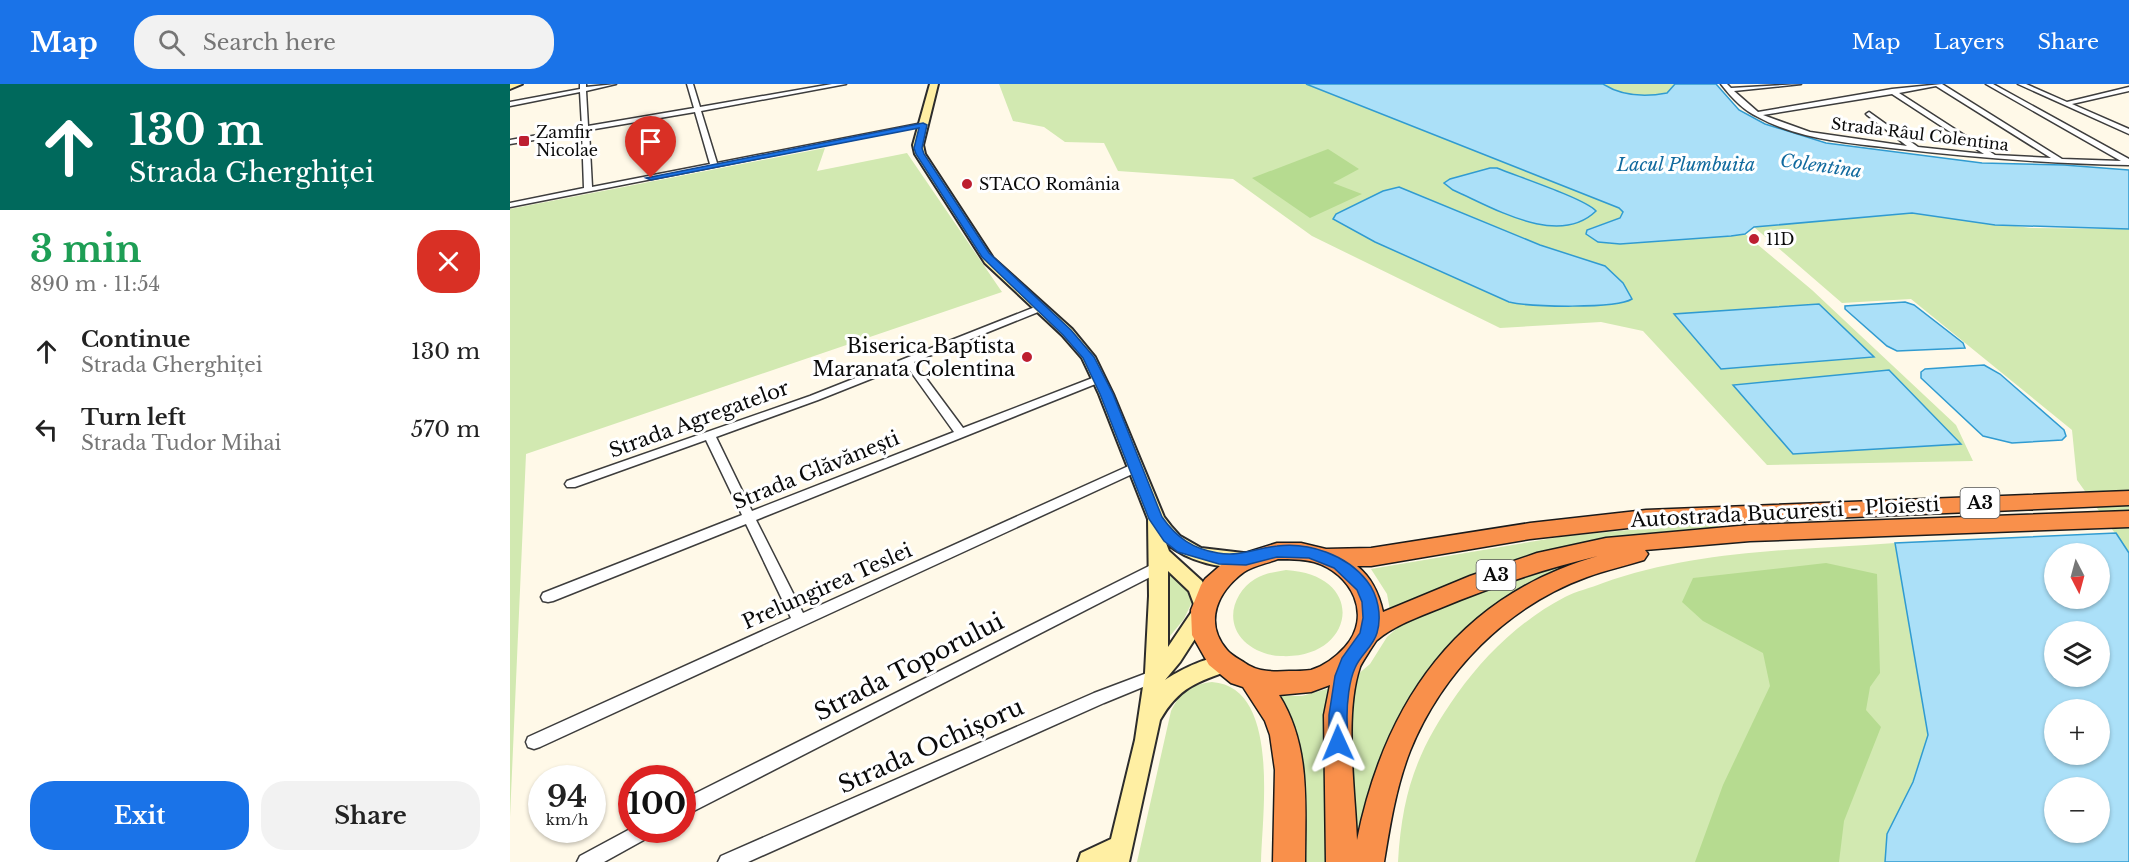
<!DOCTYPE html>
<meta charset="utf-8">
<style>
body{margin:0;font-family:"Libre Baskerville",serif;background:#f2f2f2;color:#222;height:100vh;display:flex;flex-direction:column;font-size:22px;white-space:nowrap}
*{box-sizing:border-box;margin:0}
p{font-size:20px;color:#767676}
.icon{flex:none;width:33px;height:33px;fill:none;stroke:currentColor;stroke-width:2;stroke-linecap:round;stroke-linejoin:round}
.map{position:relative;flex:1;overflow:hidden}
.drawer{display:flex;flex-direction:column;background:#fff;width:510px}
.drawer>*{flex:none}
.guide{background:#00695c;color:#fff;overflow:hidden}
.needle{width:39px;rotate:174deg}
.buttons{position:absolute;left:1534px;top:459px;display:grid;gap:12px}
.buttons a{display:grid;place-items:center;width:66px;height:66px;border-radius:50%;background:#fff;box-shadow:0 2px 4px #0004;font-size:30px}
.speed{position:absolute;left:18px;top:681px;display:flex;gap:12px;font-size:30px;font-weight:700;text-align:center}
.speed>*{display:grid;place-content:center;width:78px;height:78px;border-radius:50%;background:#fff;box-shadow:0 2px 4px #0004;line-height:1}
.speed small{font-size:15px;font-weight:400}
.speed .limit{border:9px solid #d22;background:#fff;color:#111}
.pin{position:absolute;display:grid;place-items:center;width:51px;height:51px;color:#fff;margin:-62px -26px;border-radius:50% 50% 50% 0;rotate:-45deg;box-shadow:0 0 6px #0007}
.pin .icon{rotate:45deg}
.me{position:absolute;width:66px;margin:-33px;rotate:359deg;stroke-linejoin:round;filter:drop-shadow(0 0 4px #0008)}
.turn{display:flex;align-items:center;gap:21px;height:126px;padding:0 30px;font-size:27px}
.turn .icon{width:78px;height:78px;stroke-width:2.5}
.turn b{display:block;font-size:42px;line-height:51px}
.round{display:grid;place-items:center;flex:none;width:63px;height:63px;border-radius:24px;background:#f2f2f2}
.head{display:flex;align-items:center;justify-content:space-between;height:102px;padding:0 30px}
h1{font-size:36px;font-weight:700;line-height:45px;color:#1e9e55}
.action{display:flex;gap:12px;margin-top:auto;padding:12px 30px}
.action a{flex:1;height:69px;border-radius:24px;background:#1a73e8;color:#fff;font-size:24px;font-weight:700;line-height:69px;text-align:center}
.action a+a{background:#f2f2f2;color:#222}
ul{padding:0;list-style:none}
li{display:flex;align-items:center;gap:18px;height:78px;padding:0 30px}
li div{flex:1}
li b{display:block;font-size:22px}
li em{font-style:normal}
header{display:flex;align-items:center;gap:36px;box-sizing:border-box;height:84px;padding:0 30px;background:#1a73e8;color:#fff}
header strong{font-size:28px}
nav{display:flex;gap:33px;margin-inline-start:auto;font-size:21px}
.search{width:420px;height:54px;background:#f2f2f2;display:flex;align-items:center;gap:15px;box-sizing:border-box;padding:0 21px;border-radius:24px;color:#767676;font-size:22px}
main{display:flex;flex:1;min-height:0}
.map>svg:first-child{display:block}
.green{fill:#d2e9b1}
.forest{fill:#b6db90}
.water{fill:#abe0f8;stroke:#309bd1;stroke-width:1.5;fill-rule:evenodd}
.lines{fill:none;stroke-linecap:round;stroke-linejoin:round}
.street-casing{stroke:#3d3d3d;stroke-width:3}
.secondary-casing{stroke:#2c2c2c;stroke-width:4}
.highway-casing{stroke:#1b1b1b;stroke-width:3}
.street{fill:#fff;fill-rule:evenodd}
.secondary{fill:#ffefa3;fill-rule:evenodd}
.highway{fill:#f9904b;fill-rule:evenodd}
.route{fill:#1a73e8;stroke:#114b97;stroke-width:1.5}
.poi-dot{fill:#bd1f31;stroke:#fff;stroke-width:2}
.labels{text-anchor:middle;stroke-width:6;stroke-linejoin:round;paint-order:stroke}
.far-poi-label{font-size:16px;fill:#0a0a0a;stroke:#fff;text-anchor:start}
.far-street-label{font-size:16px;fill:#0a0a0a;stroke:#fff}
.far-water-label{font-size:18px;font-style:italic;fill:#116a9e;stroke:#fff}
.shield{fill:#fff;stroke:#545454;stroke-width:1.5}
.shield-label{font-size:18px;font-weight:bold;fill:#0a0a0a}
.poi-label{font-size:20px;fill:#0a0a0a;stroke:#fff;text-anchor:end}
.street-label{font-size:20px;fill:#0a0a0a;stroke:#fff}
.near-street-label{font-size:24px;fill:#0a0a0a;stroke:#fff}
</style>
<header>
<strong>Map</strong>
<div class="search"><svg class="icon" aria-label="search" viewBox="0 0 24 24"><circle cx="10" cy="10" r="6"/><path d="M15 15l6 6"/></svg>Search here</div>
<nav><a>Map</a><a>Layers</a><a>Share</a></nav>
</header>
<main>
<section class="drawer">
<div class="guide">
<div class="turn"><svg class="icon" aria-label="ahead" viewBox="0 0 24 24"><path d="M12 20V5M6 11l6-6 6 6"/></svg><div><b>130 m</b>Strada Gherghiței</div></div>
</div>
<div class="head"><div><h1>3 min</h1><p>890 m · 11:54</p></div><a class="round" style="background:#d93025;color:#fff"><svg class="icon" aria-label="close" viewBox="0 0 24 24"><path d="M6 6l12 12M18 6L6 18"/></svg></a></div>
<ul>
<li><svg class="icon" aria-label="ahead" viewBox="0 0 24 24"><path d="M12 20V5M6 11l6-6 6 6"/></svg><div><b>Continue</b><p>Strada Gherghiței</p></div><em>130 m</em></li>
<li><svg class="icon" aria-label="left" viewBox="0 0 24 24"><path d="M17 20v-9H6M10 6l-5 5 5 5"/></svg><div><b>Turn left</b><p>Strada Tudor Mihai</p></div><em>570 m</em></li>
</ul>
<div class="action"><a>Exit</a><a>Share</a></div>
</section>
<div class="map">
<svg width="1619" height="778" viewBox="0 0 1619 778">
<rect width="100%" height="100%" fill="#fff9e8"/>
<g class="green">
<path d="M 489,0 L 796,0 L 1109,124 L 1113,128 L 1110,134 L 1081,144 L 1100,160 L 1235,150 L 1302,206 L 1446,341 L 1463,377 L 1257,381 L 1133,247 L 1091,238 L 990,244 L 802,152 L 723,95 L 608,87 L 594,59 L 555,58 L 534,43 L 503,37 Z"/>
<path d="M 1093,0 L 1165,0 L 1157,9 C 1136,13 1112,12 1093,0 Z"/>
<path d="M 315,64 L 307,87 L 397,69 L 492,208 L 16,370 L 0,733 L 0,125 Z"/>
<path d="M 1402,129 L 1521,144 L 1619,145 L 1619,469 L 1567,396 L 1562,346 L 1401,215 L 1332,219 L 1244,143 Z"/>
<path d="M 1206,438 L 1208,443 L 1129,451 L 1059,463 L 880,526 L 877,510 L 861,485 L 1055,452 Z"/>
<path d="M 1385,459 L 1418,651 L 1403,698 L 1377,750 L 1375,778 L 888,778 C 892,709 907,666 947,610 C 976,570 1011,536 1055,513 C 1066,507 1081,504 1093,499 C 1186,466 1288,466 1385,459 Z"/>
<path d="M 1093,470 C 1076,476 1058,482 1042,490 C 917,550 866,646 846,778 L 837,632 L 847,591 L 860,580 L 877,553 L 893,539 L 919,526 L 1021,488 Z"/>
<path d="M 776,486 C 859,491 845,576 771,572 C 758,572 743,566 734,557 C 714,537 724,508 745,495 C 755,489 765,488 776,486 Z"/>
<path d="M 655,487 L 678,505 L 682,518 L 674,535 L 651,563 Z"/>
<path d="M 702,598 C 771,603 752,730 751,778 L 627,778 L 661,627 C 671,607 680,601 702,598 Z"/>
<path d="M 820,604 L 820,778 L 793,778 L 789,659 L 781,633 L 771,612 L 792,612 Z"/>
</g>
<g class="forest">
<path d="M 818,65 L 849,85 L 823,99 L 852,110 L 800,134 L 742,94 Z"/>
<path d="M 1316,479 L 1367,490 L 1370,589 L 1360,603 L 1356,626 L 1371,643 L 1334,737 L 1329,778 L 1185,778 L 1213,701 L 1260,602 L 1253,569 L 1193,537 L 1172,518 L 1183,494 Z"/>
</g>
<g class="water">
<path d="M 796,0 L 1093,0 C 1112,12 1136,13 1157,9 L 1165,0 L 1206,0 L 1229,26 L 1255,40 L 1316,59 L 1472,79 L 1554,81 L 1619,86 L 1619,145 L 1485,141 L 1402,129 L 1244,143 L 1235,150 L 1221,152 L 1110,160 L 1088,158 L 1076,150 L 1077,146 L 1110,134 L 1113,128 L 1109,124 Z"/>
<path d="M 980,84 L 987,84 C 1006,92 1076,115 1086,127 C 1048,164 982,123 943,106 L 934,99 L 940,95 Z"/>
<path d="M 889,103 L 1030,161 L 1095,182 L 1113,199 L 1122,215 C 1106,225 1020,223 999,218 L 865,158 L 823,135 L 826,130 L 873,107 Z"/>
<path d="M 1395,218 L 1404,221 L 1453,259 L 1455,264 L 1387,267 L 1377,262 L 1335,225 L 1335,222 Z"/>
<path d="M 1309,220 L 1364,273 L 1211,285 L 1164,230 Z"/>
<path d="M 1474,281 L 1490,290 L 1554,346 L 1556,352 L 1552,356 L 1502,359 L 1473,352 L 1411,294 L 1411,288 L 1415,285 Z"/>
<path d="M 1379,286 L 1451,360 L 1283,370 L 1223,301 Z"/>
<path d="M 1606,449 L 1619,469 L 1619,778 L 1375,778 L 1377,750 L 1403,698 L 1418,651 L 1385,459 ZM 1545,470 L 1590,470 L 1590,514 L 1545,514 ZM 1545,548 L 1590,548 L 1590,592 L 1545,592 ZM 1545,626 L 1590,626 L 1590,670 L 1545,670 ZM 1545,704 L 1590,704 L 1590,748 L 1545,748 Z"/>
</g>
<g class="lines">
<defs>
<g id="street">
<path d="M 70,0 L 76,0 L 76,3 L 106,0 L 76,7 L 78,42 L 184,24 L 177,0 L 183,0 L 190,23 L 322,0 L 336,0 L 191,27 L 207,79 L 413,39 L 416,41 L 0,123 L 0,119 L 74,104 L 72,48 L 0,60 L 0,56 L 72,43 L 70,8 L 0,22 L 0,18 L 70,5 ZM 185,28 L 200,80 L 82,103 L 79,46 Z"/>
<path d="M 1211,0 L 1217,0 L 1221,4 L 1291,0 L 1224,7 L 1248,28 L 1382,5 L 1432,0 L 1552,75 L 1611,77 L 1476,0 L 1483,0 L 1619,75 L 1619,81 C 1539,80 1460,73 1381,64 C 1337,59 1288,55 1248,33 C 1233,26 1221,13 1211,0 ZM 1426,2 L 1541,74 L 1485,71 L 1389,9 ZM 1382,10 L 1474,70 L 1408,63 L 1359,28 L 1356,30 L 1357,31 L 1397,62 L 1300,48 L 1253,31 Z"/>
<path d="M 1508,0 L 1516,0 L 1557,18 L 1619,3 L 1619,7 L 1562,20 L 1619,45 L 1619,50 Z"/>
<path d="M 530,221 L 533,222 L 533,226 L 404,278 L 453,344 L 585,293 L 593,293 L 594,295 L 593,297 L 246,436 L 293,529 L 623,380 L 631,380 L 633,383 L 631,386 L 30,663 L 24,665 L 18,663 L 16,658 L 18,653 L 281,534 L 236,440 L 43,517 L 38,518 L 33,517 L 31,513 L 33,509 L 232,431 L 196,356 L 65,403 L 57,403 L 55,400 L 57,397 L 300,312 ZM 396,281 L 444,348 L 242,427 L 206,353 L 308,316 Z"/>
<path d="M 647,478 L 652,479 L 654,483 L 652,487 L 172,733 L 172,716 Z"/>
<path d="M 645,586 L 650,588 L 653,592 L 650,596 L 594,619 L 238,778 L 208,778 L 211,772 L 584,609 Z"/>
<path d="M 122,744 L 122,746 L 144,746 L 141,752 L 94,778 L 67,778 L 70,772 Z"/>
</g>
<g id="secondary">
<path d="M 0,0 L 12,0 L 0,5 Z"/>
<path d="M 420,0 L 428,0 L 413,61 L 415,70 L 483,174 L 562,245 L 585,273 L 603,310 L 654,433 L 661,442 L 670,452 L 691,464 L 742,470 L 745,475 L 742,480 C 715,488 677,477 656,459 L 659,467 L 692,497 L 703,521 L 699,533 L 670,578 L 655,596 C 670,586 704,568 721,574 L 724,580 L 721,586 C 687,598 669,603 650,636 L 619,778 L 568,778 L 571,769 L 601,755 L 625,656 L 635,589 L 639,512 L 638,435 L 589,310 L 572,274 L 552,251 L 475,179 L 405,70 L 403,61 ZM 658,487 L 679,507 L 685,523 L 658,563 Z"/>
</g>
<path id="highway" d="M 1619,407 L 1619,421 L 1136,442 L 1020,455 L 861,482 L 847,482 C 862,494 869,510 873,528 L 960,492 L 1027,469 L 1096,454 L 1240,441 L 1619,427 L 1619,443 L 1240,457 L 1135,466 L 1138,470 L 1134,476 C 1115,482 1096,486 1077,493 C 997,522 932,588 900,667 C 886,703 880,741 874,778 L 816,778 L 814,631 L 820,601 L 801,608 L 769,611 C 801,662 795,720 795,778 L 763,778 L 765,686 L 760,651 L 755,637 L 733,603 L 721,599 L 699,581 L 682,551 L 681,526 L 691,501 L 695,495 L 719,474 L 767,459 L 791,459 L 816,465 L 861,464 L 1020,439 L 1136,426 ZM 1088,472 C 948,512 875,618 847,756 C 845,706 834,630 850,583 C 851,580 865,558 867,556 C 883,542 908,533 928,525 C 981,503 1033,485 1088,472 ZM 768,475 C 780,475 793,475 804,478 C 842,489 863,532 835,563 C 826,573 814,582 801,586 C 794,587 786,587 779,587 C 764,588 747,588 735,579 C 729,575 721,571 717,566 C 693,538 708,507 734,488 C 743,482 758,479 768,475 Z"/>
</defs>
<use href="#street" class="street-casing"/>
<use href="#secondary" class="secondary-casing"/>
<use href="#highway" class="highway-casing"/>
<use href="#street" class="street"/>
<use href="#secondary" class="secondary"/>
<use href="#highway" class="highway"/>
</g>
<path class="route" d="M 413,39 L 417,41 L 412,64 L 414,70 L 479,169 L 561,246 L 584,273 L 603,310 L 652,433 C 667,454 683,465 708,469 C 730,473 746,464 767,462 C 799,458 837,471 857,497 C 868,511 872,532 867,549 C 863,563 850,571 845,584 C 839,597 837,619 837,633 C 837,644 839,655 835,665 L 828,667 L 822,665 L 819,659 L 819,631 L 825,592 L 832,574 L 850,549 L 853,534 L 852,518 L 847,506 L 824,484 L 799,474 L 767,473 L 736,481 L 709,480 L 668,468 L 654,457 L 639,435 L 590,310 L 573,274 L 553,251 L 472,173 L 406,70 L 404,64 L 409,44 L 141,96 L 136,94 Z"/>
<g class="poi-dot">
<rect x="8" y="51" width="12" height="12" rx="3"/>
<circle cx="457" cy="100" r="6"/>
<circle cx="1244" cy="155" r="6"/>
<circle cx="517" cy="273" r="6"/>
</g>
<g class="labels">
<g class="far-poi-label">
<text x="26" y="54">Zamfir<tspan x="26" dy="18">Nicolae</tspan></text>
<text x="469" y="106">STACO România</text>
<text x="1256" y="161">11D</text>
</g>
<g class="far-street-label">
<text transform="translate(1410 50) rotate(7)" y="6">Strada Râul Colentina</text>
</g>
<g class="far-water-label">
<text x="1176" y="87">Lacul Plumbuita</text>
<text transform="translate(1311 82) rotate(8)" y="6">Colentina</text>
</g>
<g class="shield">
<rect x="1450.5" y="404" width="39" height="30" rx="4.5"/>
<rect x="966.5" y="476" width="39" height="30" rx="4.5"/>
</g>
<g class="shield-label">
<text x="1470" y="425">A3</text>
<text x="986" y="497">A3</text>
</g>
<g class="poi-label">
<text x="505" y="269">Biserica Baptista<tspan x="505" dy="23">Maranata Colentina</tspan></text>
</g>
<g class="street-label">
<text transform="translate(189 335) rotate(-20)" y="7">Strada Agregatelor</text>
<text transform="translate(306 386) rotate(-22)" y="7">Strada Glăvănești</text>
<text transform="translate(1275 428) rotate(-3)" y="7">Autostrada Bucuresti - Ploiesti</text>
<text transform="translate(317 502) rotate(-24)" y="7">Prelungirea Teslei</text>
</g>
<g class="near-street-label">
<text transform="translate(399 583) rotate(-27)" y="8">Strada Toporului</text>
<text transform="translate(421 662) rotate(-24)" y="8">Strada Ochișoru</text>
</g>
</g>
</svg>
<div class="buttons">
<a><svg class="needle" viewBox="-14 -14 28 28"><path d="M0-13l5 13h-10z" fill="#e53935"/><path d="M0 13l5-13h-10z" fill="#767676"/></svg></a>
<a><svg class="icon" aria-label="layers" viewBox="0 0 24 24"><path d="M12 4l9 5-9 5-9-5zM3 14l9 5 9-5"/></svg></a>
<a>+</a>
<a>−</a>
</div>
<div class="speed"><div>94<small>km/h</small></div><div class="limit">100</div></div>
<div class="pin" style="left:141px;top:94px;background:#d93025"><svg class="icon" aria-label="arrive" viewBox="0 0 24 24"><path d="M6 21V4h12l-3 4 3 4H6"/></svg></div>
<svg class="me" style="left:828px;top:659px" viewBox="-20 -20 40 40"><path d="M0-17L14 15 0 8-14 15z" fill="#1a73e8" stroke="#fff" stroke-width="4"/></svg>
</div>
</main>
